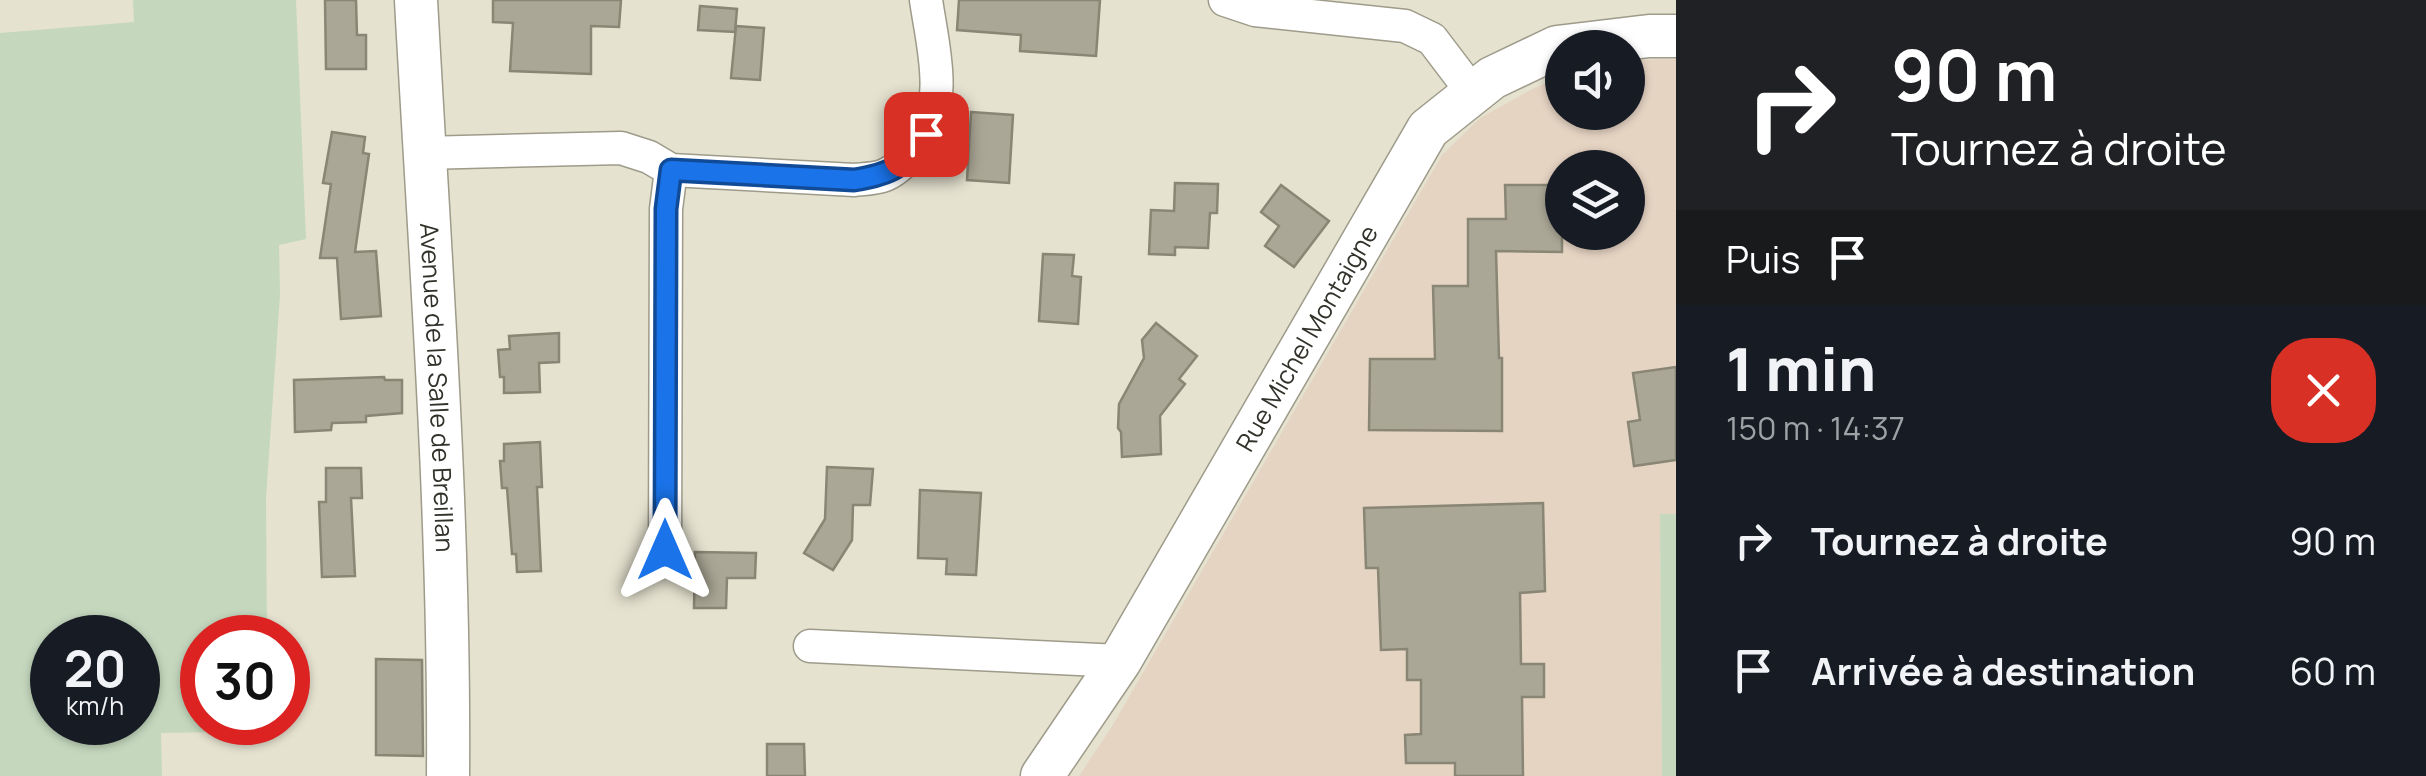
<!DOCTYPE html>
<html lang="fr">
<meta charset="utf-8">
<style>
body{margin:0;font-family:Manrope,sans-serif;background:#242831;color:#f1f3f6;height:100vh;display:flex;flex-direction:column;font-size:38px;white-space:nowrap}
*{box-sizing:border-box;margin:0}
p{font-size:32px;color:#9ea1a6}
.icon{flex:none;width:55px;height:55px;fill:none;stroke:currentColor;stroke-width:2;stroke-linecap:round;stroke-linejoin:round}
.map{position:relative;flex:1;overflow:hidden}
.panel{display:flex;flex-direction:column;background:#171b24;width:750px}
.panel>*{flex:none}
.top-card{background:#202124;color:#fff;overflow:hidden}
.buttons{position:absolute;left:1545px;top:30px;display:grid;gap:20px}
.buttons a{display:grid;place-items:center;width:100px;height:100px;border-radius:50%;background:#171b24;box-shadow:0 2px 8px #0004;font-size:50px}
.speed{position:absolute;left:30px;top:615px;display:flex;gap:20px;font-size:50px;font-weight:700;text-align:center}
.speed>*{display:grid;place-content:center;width:130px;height:130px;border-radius:50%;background:#171b24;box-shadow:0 2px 8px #0004;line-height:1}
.speed small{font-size:25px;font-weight:400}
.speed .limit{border:15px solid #d22;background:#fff;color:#111}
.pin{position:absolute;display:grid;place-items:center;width:85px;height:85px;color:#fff;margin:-42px;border-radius:20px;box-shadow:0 5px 15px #0006}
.me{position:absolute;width:110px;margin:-55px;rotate:0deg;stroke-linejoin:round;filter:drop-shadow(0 0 8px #0008)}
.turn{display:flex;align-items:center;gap:35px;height:210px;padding:0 50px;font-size:45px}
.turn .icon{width:130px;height:130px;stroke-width:2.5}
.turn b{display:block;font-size:70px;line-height:85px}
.then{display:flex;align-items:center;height:95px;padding:0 50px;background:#0003;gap:20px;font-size:38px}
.round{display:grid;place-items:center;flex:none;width:105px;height:105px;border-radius:40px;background:#242831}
.summary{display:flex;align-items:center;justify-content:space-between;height:170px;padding:0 50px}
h1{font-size:60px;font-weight:800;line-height:75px}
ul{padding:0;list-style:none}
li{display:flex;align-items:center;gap:30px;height:130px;padding:0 50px}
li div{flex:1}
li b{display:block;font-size:38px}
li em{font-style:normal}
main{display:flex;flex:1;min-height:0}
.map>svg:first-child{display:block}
.commercial{fill:#e6d4c3;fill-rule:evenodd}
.green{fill:#c5d8be;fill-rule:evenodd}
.building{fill:#aaa796;stroke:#898675;stroke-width:2.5}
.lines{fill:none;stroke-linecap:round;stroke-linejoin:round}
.minor-casing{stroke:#9e9b8a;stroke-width:35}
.tertiary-casing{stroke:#9e9b8a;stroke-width:45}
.minor{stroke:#fff;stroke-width:32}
.tertiary{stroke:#fff;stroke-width:42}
.route-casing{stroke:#114b97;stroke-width:25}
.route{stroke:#1a73e8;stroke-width:18}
.labels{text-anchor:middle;stroke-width:8;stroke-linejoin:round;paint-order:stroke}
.street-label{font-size:25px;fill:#32312a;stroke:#f2efdd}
</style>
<main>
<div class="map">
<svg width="1676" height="776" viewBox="0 0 1676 776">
<rect width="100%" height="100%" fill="#e5e2d0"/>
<path class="commercial" d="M 1676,59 L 1676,514 L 1660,515 L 1662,776 L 1079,776 L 1111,728 L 1442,155 L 1480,118 L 1534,88 L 1562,77 L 1562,112 L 1628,112 L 1628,60 ZM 1562,168 L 1628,168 L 1628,232 L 1562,232 Z"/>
<g class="green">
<path d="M 133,0 L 296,0 L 306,239 L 279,245 L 280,295 L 266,498 L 267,637 L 202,638 L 202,722 L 267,723 L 267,731 L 161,733 L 162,776 L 0,776 L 0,33 L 134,22 ZM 52,638 L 138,638 L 138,722 L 52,722 Z"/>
<path d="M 1660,514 L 1676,514 L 1676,776 L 1662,776 Z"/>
</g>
<g class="building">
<path d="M 325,0 L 356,0 L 357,35 L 366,35 L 366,69 L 326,69 Z"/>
<path d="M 493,0 L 621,0 L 619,27 L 591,26 L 591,74 L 510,71 L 513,23 L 493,22 Z"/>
<path d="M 959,0 L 1100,0 L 1096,56 L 1020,51 L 1021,35 L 957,30 Z"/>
<path d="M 700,6 L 737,9 L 735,32 L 698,30 Z"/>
<path d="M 736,26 L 764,28 L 760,80 L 731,78 Z"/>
<path d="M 971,112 L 1013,115 L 1009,183 L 967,180 Z"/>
<path d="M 332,132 L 365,137 L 363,153 L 369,154 L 355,252 L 376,251 L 381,316 L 341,319 L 337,258 L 320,258 L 331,184 L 323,183 Z"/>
<path d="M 1175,183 L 1218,184 L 1217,213 L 1210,213 L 1208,248 L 1175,247 L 1175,255 L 1149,254 L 1151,210 L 1174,211 Z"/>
<path d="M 1281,185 L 1329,221 L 1294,267 L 1265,246 L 1279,226 L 1261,212 Z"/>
<path d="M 1505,185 L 1562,185 L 1562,252 L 1496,251 L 1499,358 L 1502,358 L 1502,431 L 1369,430 L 1370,359 L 1435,359 L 1433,286 L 1468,286 L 1468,219 L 1506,219 Z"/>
<path d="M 1043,254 L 1074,255 L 1072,276 L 1081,277 L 1078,324 L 1039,321 Z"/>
<path d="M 1156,323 L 1197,356 L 1179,379 L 1185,384 L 1160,416 L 1161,454 L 1122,457 L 1121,432 L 1118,428 L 1119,404 L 1144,358 L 1142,340 Z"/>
<path d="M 559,333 L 559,362 L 539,363 L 540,392 L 504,393 L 504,377 L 500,377 L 498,350 L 510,349 L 509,336 Z"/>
<path d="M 1676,367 L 1676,460 L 1634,466 L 1628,422 L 1640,420 L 1633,373 Z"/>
<path d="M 384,377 L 385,380 L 402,380 L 402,413 L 366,416 L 366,422 L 332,423 L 331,430 L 295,432 L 294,380 Z"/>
<path d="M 540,442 L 542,487 L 537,487 L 541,571 L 517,572 L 516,554 L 512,554 L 507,488 L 502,488 L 500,461 L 504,461 L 504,444 Z"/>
<path d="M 827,467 L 873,469 L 870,505 L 853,505 L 852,540 L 833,570 L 804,553 L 825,519 Z"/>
<path d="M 326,468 L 361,468 L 362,498 L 351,498 L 355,576 L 322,577 L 319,502 L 326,502 Z"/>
<path d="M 920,490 L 981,493 L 976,575 L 946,574 L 947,559 L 918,558 Z"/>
<path d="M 1543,503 L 1545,591 L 1520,593 L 1521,664 L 1544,664 L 1544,697 L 1522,697 L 1523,776 L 1455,776 L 1455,763 L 1406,763 L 1405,735 L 1421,734 L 1421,680 L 1407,680 L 1407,649 L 1381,650 L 1378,568 L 1366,568 L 1364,508 Z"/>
<path d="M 695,552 L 756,553 L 755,578 L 727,578 L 726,608 L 694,608 Z"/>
<path d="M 376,659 L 422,660 L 423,756 L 376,755 Z"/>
<path d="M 767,744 L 804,744 L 805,776 L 767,776 Z"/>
</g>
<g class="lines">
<defs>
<g id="minor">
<path d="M 1225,0 L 1255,10 L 1405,26 L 1432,39 L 1473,93"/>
<path d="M 424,153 L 621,148 L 649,157 L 671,170 L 854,180 C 863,179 876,179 885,175 C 899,169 910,156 919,144 C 949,101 933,48 926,0"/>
<path d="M 665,551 L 666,209 L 671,170"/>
<path d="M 810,646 L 1120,661"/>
</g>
<g id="tertiary">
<path id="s1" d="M 416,0 C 430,258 450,517 448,776"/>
<path id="s2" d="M 1042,776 L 1120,661 L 1428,129 L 1492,78 L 1557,47 L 1649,36 L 1676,36"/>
</g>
</defs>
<use href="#minor" class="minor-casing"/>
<use href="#tertiary" class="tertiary-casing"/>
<use href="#minor" class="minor"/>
<use href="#tertiary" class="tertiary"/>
</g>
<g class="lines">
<defs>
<path id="route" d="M 665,550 L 666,209 L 671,170 L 854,180 C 893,174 903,167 926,134"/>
</defs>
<use href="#route" class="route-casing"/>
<use href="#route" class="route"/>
</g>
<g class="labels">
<g class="street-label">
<text dy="9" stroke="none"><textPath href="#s2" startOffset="512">Rue Michel Montaigne</textPath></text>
<text dy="9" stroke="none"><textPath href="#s1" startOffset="388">Avenue de la Salle de Breillan</textPath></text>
</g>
</g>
</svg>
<div class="buttons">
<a><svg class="icon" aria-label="sound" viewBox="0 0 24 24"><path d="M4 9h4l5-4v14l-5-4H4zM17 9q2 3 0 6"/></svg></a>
<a><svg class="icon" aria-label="layers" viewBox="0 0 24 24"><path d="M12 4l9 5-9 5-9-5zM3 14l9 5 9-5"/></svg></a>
</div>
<div class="speed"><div>20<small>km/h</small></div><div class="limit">30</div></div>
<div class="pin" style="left:926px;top:134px;background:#d93025"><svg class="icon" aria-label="arrive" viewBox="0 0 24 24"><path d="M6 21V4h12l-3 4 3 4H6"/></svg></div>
<svg class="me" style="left:665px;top:550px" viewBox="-20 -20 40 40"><path d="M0-17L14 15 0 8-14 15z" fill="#1a73e8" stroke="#fff" stroke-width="4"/></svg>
</div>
<section class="panel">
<div class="top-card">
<div class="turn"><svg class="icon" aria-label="right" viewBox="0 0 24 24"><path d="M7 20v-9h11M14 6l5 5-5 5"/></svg><div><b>90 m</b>Tournez à droite</div></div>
<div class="then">Puis<svg class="icon" aria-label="arrive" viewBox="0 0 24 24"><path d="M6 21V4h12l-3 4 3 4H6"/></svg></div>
</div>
<div class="summary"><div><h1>1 min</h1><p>150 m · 14:37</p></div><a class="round" style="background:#d93025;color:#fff"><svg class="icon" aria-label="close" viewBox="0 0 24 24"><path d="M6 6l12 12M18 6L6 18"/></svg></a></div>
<ul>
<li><svg class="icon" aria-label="right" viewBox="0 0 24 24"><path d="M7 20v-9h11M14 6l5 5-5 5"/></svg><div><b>Tournez à droite</b></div><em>90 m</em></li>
<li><svg class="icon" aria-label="arrive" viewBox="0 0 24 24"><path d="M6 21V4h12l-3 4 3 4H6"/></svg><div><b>Arrivée à destination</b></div><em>60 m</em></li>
</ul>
</section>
</main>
